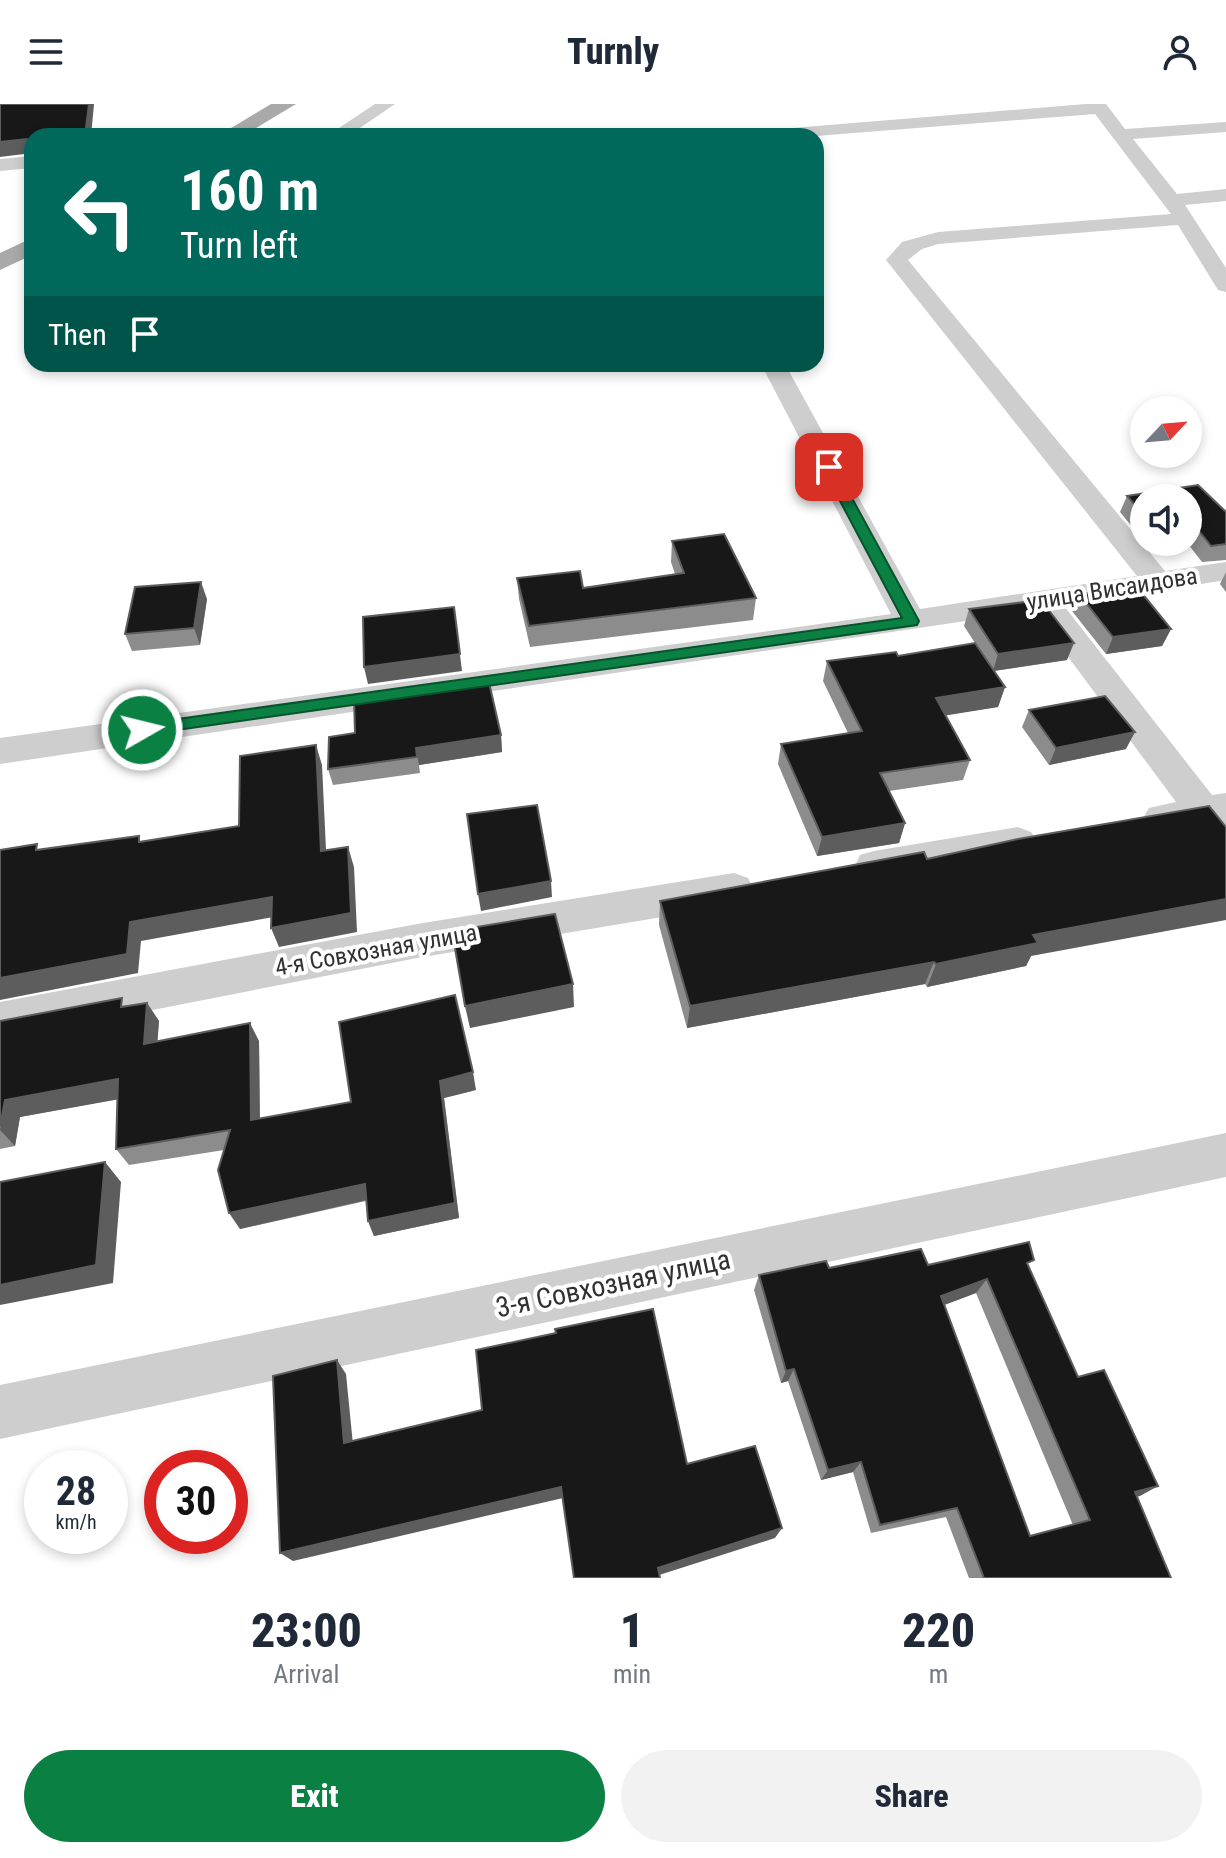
<!DOCTYPE html>
<meta charset="utf-8">
<style>
body{margin:0;font-family:"Roboto Condensed",sans-serif;background:#f2f2f3;color:#1f2937;height:100vh;display:flex;flex-direction:column;font-size:30px;white-space:nowrap}
*{box-sizing:border-box;margin:0}
p{font-size:26px;color:#747a83}
.icon{flex:none;width:44px;height:44px;fill:none;stroke:currentColor;stroke-width:2;stroke-linecap:round;stroke-linejoin:round}
.map{position:relative;height:1474px;overflow:hidden}
.sheet{display:flex;flex-direction:column;background:#fff;flex:1}
.sheet>*{flex:none}
.guide{position:absolute;left:24px;top:24px;width:800px;height:244px;border-radius:24px;box-shadow:0 4px 12px #0003;background:#00695c;color:#fff;overflow:hidden}
.needle{width:52px;rotate:64deg}
.tools{position:absolute;left:1130px;top:292px;display:grid;gap:16px}
.tools a{display:grid;place-items:center;width:72px;height:72px;border-radius:50%;background:#fff;box-shadow:0 4px 12px #0003;font-size:40px}
.speed{position:absolute;left:24px;top:1346px;display:flex;gap:16px;font-size:40px;font-weight:700;text-align:center}
.speed>*{display:grid;place-content:center;width:104px;height:104px;border-radius:50%;background:#fff;box-shadow:0 4px 12px #0003;line-height:1}
.speed small{font-size:20px;font-weight:400}
.speed .limit{border:12px solid #d22;background:#fff;color:#111}
.pin{position:absolute;display:grid;place-items:center;width:68px;height:68px;color:#fff;margin:-34px;border-radius:16px;box-shadow:0 4px 12px #0006}
.me{position:absolute;width:88px;margin:-44px;rotate:82deg;stroke-linejoin:round;filter:drop-shadow(0 0 6px #0008)}
.turn{display:flex;align-items:center;gap:28px;height:168px;padding:0 24px;font-size:36px}
.turn .icon{width:104px;height:104px;stroke-width:2.5}
.turn b{display:block;font-size:56px;line-height:68px}
.then{display:flex;align-items:center;height:76px;padding:0 24px;background:#0003;gap:16px;font-size:30px}
.eta{display:flex;justify-content:space-evenly;align-items:center;height:136px;text-align:center}
.eta b{font-size:48px;font-weight:800;line-height:56px}
.primary-button{display:flex;gap:16px;margin-top:auto;padding:16px 24px}
.primary-button a{flex:1;height:92px;border-radius:48px;background:#0b8043;color:#fff;font-size:32px;font-weight:800;line-height:92px;text-align:center}
.primary-button a+a{background:#f2f2f3;color:#1f2937}
header{display:flex;justify-content:space-between;align-items:center;height:104px;padding:0 24px;background:#fff;font-size:36px;font-weight:800}
.map>svg:first-child{display:block}
.lines{fill:none;stroke-linecap:round;stroke-linejoin:round}
.minor{fill:#cecece;fill-rule:evenodd}
.primary{fill:#a9a9a9;fill-rule:evenodd}
.wall{fill:#8c8c8c;fill-rule:evenodd}
.shaded-wall{fill:#5d5d5d}
.building{fill:#181818;stroke:#5d5d5d;stroke-width:2;fill-rule:evenodd}
.route{fill:#0b8043;stroke:#07532c;stroke-width:2}
.labels{text-anchor:middle;stroke-width:8;stroke-linejoin:round;paint-order:stroke}
.street-label{font-size:24px;fill:#313131;stroke:#fff}
.near-street-label{font-size:28px;fill:#313131;stroke:#fff}
</style>
<header><svg class="icon" aria-label="menu" viewBox="0 0 24 24"><path d="M4 6h16M4 12h16M4 18h16"/></svg>Turnly<svg class="icon" aria-label="person" viewBox="0 0 24 24"><circle cx="12" cy="8" r="4"/><path d="M4 21q1-7 8-7t8 7"/></svg></header>
<div class="map">
<svg width="1226" height="1474" viewBox="0 0 1226 1474">
<rect width="100%" height="100%" fill="#fff"/>
<g class="lines">
<g class="minor">
<path d="M 375,0 L 395,0 L 348,32 L 327,32 Z"/>
<path d="M 1086,0 L 1106,0 L 1125,25 L 1226,18 L 1226,28 L 1133,35 L 1177,90 L 1226,85 L 1226,97 L 1185,101 L 1226,164 L 1226,188 L 1218,186 L 1178,121 L 938,140 L 922,145 L 908,156 L 1165,467 L 1226,458 L 1226,476 L 1064,502 L 1212,691 L 1226,689 L 1226,751 L 1213,746 L 1195,722 L 1162,728 L 1149,724 L 1143,714 L 1149,704 L 1176,698 L 1034,507 L 0,660 L 0,634 L 891,510 L 761,260 L 785,260 L 920,505 L 1137,472 L 886,156 L 902,138 L 938,128 L 1171,110 L 1095,10 L 816,32 L 746,32 L 755,27 Z"/>
<path d="M 32,52 L 32,64 L 0,67 L 0,55 Z"/>
<path d="M 1018,723 L 1031,728 L 1037,738 L 1031,748 L 1018,753 L 874,777 L 860,773 L 855,762 L 860,751 L 874,747 Z"/>
<path d="M 734,769 L 748,774 L 754,785 L 748,796 L 734,801 L 417,854 L 0,936 L 0,898 L 417,820 Z"/>
<path d="M 1226,1029 L 1226,1073 L 0,1335 L 0,1281 Z"/>
</g>
<g class="primary">
<path d="M 271,0 L 296,0 L 243,32 L 218,32 Z"/>
<path d="M 32,134 L 32,151 L 0,166 L 0,149 Z"/>
</g>
</g>
<g class="wall">
<path d="M 1198,381 L 1226,408 L 1226,456 L 1202,458 L 1188,440 L 1151,446 L 1145,438 L 1188,438 L 1188,394 L 1144,394 L 1144,437 L 1120,408 L 1127,392 Z"/>
<path d="M 672,437 L 756,494 L 753,516 L 530,543 L 519,495 L 517,474 L 583,484 L 675,470 L 671,458 Z"/>
<path d="M 1226,468 L 1226,488 L 1220,480 Z"/>
<path d="M 1079,490 L 1171,525 L 1162,542 L 1106,550 L 1072,507 Z"/>
<path d="M 207,495 L 200,541 L 132,547 L 125,530 Z"/>
<path d="M 969,505 L 1067,556 L 994,567 L 1005,583 L 998,603 L 945,611 L 970,656 L 963,676 L 889,687 L 905,719 L 899,739 L 817,752 L 778,660 L 781,640 L 848,629 L 823,577 L 827,557 L 898,552 L 975,539 L 964,522 Z"/>
<path d="M 1029,606 L 1126,645 L 1049,661 L 1022,623 Z"/>
<path d="M 501,631 L 502,648 L 419,661 L 420,669 L 333,681 L 328,665 Z"/>
<path d="M 927,755 L 1031,852 L 1026,862 L 927,883 L 925,880 L 687,924 L 659,821 L 660,797 Z"/>
<path d="M 147,899 L 159,917 L 157,938 L 259,937 L 260,1014 L 476,986 L 444,994 L 459,1114 L 374,1132 L 368,1117 L 366,1097 L 240,1125 L 224,1046 L 129,1061 L 116,1045 L 117,995 L 20,1013 L 15,1042 L 0,1045 L 0,917 Z"/>
<path d="M 928,1161 L 1028,1163 L 1078,1273 L 1158,1382 L 1137,1392 L 1171,1474 L 969,1474 L 946,1413 L 871,1429 L 853,1368 L 821,1376 L 788,1277 L 781,1279 L 754,1186 L 759,1171 L 829,1164 ZM 976,1189 L 1073,1421 L 1030,1432 L 944,1201 Z"/>
</g>
<g class="shaded-wall">
<path d="M 89,0 L 94,0 L 91,32 L 85,32 Z"/>
<path d="M 27,35 L 32,49 L 0,53 L 0,38 Z"/>
<path d="M 1196,423 L 1188,440 L 1151,446 L 1155,438 L 1188,438 L 1188,424 Z"/>
<path d="M 201,478 L 207,495 L 200,541 L 194,524 Z"/>
<path d="M 454,503 L 462,567 L 368,580 L 364,563 Z"/>
<path d="M 1171,525 L 1162,542 L 1106,550 L 1113,533 Z"/>
<path d="M 1074,539 L 1067,556 L 993,567 L 998,550 Z"/>
<path d="M 1005,583 L 998,603 L 930,614 L 936,594 Z"/>
<path d="M 1135,628 L 1126,645 L 1049,661 L 1056,644 Z"/>
<path d="M 501,631 L 502,648 L 419,661 L 416,644 Z"/>
<path d="M 316,641 L 322,661 L 327,767 L 321,747 Z"/>
<path d="M 905,719 L 899,739 L 817,752 L 822,733 Z"/>
<path d="M 348,743 L 354,763 L 357,828 L 279,843 L 271,824 Z"/>
<path d="M 551,777 L 552,793 L 481,807 L 478,790 Z"/>
<path d="M 272,793 L 279,812 L 141,837 L 138,869 L 0,896 L 0,874 L 130,818 Z"/>
<path d="M 1226,795 L 1226,816 L 1031,852 L 1026,862 L 927,883 L 936,860 L 1033,831 Z"/>
<path d="M 934,858 L 925,880 L 687,924 L 690,902 Z"/>
<path d="M 573,880 L 574,903 L 470,924 L 465,902 Z"/>
<path d="M 147,899 L 159,917 L 156,958 L 144,940 Z"/>
<path d="M 250,919 L 259,937 L 260,1033 L 251,1016 Z"/>
<path d="M 473,968 L 476,986 L 444,994 L 459,1114 L 374,1132 L 368,1117 L 440,977 Z"/>
<path d="M 118,975 L 131,993 L 20,1013 L 15,1042 L 0,1026 L 5,996 Z"/>
<path d="M 105,1058 L 121,1078 L 113,1179 L 0,1201 L 0,1181 Z"/>
<path d="M 365,1080 L 371,1095 L 240,1125 L 229,1109 Z"/>
<path d="M 987,1175 L 976,1189 L 931,1206 L 941,1192 Z"/>
<path d="M 337,1256 L 346,1270 L 354,1351 L 344,1339 Z"/>
<path d="M 794,1265 L 788,1277 L 781,1279 L 786,1267 Z"/>
<path d="M 861,1358 L 853,1368 L 821,1376 L 828,1366 Z"/>
<path d="M 1158,1382 L 1140,1392 L 1118,1397 L 1135,1388 Z"/>
<path d="M 561,1383 L 563,1394 L 293,1457 L 280,1449 Z"/>
<path d="M 782,1424 L 775,1434 L 656,1472 L 658,1464 Z"/>
</g>
<g class="building">
<path d="M 0,0 L 89,0 L 85,32 L 32,32 L 32,40 L 30,40 L 27,35 L 0,38 Z"/>
<path d="M 1198,381 L 1226,408 L 1226,440 L 1211,442 L 1196,423 L 1188,424 L 1188,394 L 1144,394 L 1144,411 L 1127,392 Z"/>
<path d="M 724,430 L 756,494 L 529,522 L 517,474 L 580,467 L 583,484 L 684,469 L 672,437 Z"/>
<path d="M 201,478 L 194,524 L 125,530 L 135,483 Z"/>
<path d="M 1137,483 L 1171,525 L 1113,533 L 1079,490 Z"/>
<path d="M 1041,496 L 1074,539 L 998,550 L 969,505 Z"/>
<path d="M 454,503 L 460,550 L 364,563 L 363,513 Z"/>
<path d="M 975,539 L 1005,583 L 936,594 L 970,656 L 880,669 L 905,719 L 822,733 L 781,640 L 862,627 L 827,557 L 896,548 L 898,552 Z"/>
<path d="M 488,574 L 501,631 L 416,644 L 417,653 L 328,665 L 329,633 L 355,629 L 354,593 Z"/>
<path d="M 1105,592 L 1135,628 L 1056,644 L 1029,606 Z"/>
<path d="M 316,641 L 321,747 L 348,743 L 351,809 L 271,824 L 272,793 L 130,818 L 127,850 L 0,874 L 0,746 L 37,740 L 36,746 L 139,732 L 139,738 L 239,722 L 240,652 Z"/>
<path d="M 537,701 L 551,777 L 478,790 L 467,710 Z"/>
<path d="M 1209,702 L 1226,723 L 1226,795 L 1033,831 L 1038,839 L 936,860 L 934,858 L 690,902 L 660,797 L 924,748 L 927,755 L 1018,735 Z"/>
<path d="M 555,810 L 573,880 L 465,902 L 452,827 Z"/>
<path d="M 455,891 L 473,968 L 440,977 L 455,1099 L 368,1117 L 365,1080 L 229,1109 L 218,1066 L 230,1026 L 116,1045 L 118,975 L 5,996 L 0,1022 L 0,917 L 122,894 L 121,903 L 147,899 L 144,940 L 250,919 L 251,1016 L 351,998 L 339,918 Z"/>
<path d="M 105,1058 L 96,1161 L 0,1181 L 0,1078 Z"/>
<path d="M 1029,1138 L 1034,1156 L 1027,1159 L 1078,1273 L 1104,1266 L 1158,1382 L 1135,1388 L 1171,1474 L 984,1474 L 957,1404 L 880,1421 L 861,1358 L 828,1366 L 794,1265 L 786,1267 L 759,1171 L 826,1157 L 829,1164 L 921,1145 L 928,1161 ZM 987,1175 L 1090,1416 L 1030,1432 L 941,1192 Z"/>
<path d="M 653,1205 L 687,1360 L 755,1342 L 782,1424 L 658,1464 L 660,1474 L 574,1474 L 561,1383 L 280,1449 L 273,1272 L 337,1256 L 344,1339 L 482,1306 L 476,1246 L 556,1229 L 555,1225 Z"/>
</g>
<path class="route" d="M 824,360 L 835,363 L 919,517 L 917,521 L 142,631 L 133,626 L 142,620 L 902,514 L 822,363 Z"/>
<g class="labels">
<g class="street-label">
<text transform="translate(1112 485) rotate(-9)" y="8">улица Висаидова</text>
<text transform="translate(376 846) rotate(-10)" y="8">4-я Совхозная улица</text>
</g>
<g class="near-street-label">
<text transform="translate(613 1179) rotate(-12)" y="10">3-я Совхозная улица</text>
</g>
</g>
</svg>
<div class="tools">
<a><svg class="needle" viewBox="-14 -14 28 28"><path d="M0-13l5 13h-10z" fill="#e53935"/><path d="M0 13l5-13h-10z" fill="#747a83"/></svg></a>
<a><svg class="icon" aria-label="sound" viewBox="0 0 24 24"><path d="M4 9h4l5-4v14l-5-4H4zM17 9q2 3 0 6"/></svg></a>
</div>
<div class="speed"><div>28<small>km/h</small></div><div class="limit">30</div></div>
<div class="pin" style="left:829px;top:363px;background:#d93025"><svg class="icon" aria-label="arrive" viewBox="0 0 24 24"><path d="M6 21V4h12l-3 4 3 4H6"/></svg></div>
<svg class="me" style="left:142px;top:626px" viewBox="-20 -20 40 40"><circle r="17" fill="#0b8043" stroke="#fff" stroke-width="3"/><path d="M0-11L8 9 0 5-8 9z" fill="#fff"/></svg>
<div class="guide">
<div class="turn"><svg class="icon" aria-label="left" viewBox="0 0 24 24"><path d="M17 20v-9H6M10 6l-5 5 5 5"/></svg><div><b>160 m</b>Turn left</div></div>
<div class="then">Then<svg class="icon" aria-label="arrive" viewBox="0 0 24 24"><path d="M6 21V4h12l-3 4 3 4H6"/></svg></div>
</div>
</div>
<section class="sheet">
<div class="eta">
<div><b>23:00</b><p>Arrival</p></div>
<div><b>1</b><p>min</p></div>
<div><b>220</b><p>m</p></div>
</div>
<div class="primary-button"><a>Exit</a><a>Share</a></div>
</section>
